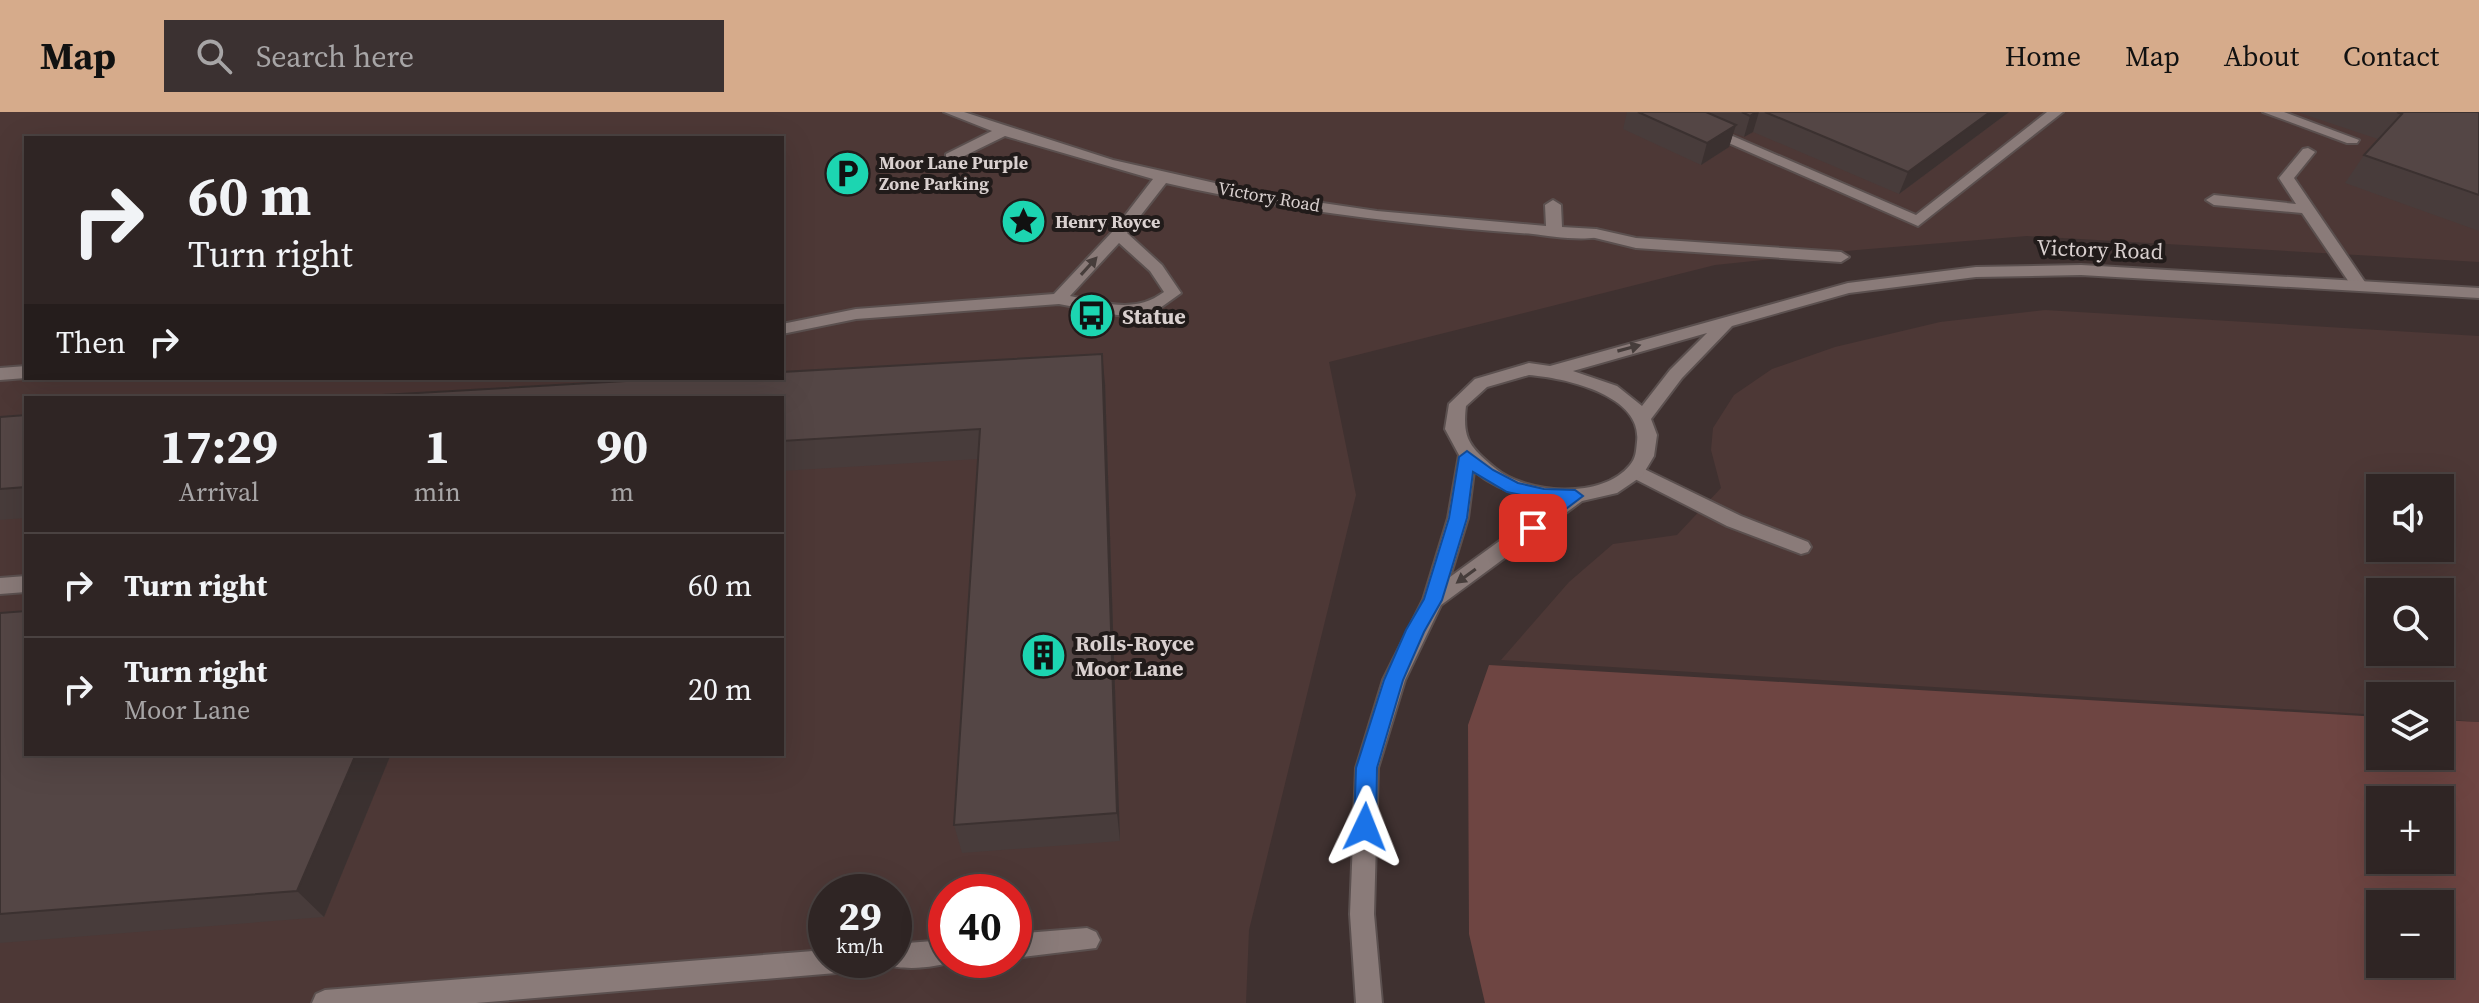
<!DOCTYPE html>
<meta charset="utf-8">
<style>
body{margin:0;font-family:"Source Serif 4",serif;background:#3b3131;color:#f1f3f6;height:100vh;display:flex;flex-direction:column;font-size:30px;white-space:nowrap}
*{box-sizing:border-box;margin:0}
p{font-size:26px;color:#a7a5a6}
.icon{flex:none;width:44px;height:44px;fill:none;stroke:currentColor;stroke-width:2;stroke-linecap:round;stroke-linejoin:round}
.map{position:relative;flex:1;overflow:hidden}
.details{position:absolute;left:24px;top:284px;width:760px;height:360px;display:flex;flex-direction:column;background:#2f2524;border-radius:0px;box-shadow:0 8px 32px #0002,0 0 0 2px #4a4241}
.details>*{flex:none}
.guide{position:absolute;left:24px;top:24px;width:760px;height:244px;border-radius:0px;box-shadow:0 8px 32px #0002,0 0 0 2px #4a4241;background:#2f2524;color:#f1f3f6;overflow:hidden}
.controls{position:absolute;left:2366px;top:362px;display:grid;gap:16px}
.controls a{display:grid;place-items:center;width:88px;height:88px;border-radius:0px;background:#2f2524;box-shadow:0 8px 32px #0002,0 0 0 2px #4a4241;font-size:40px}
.speed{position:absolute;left:808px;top:762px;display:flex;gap:16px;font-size:40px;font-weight:700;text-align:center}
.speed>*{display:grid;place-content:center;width:104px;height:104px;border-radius:50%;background:#2f2524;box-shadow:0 8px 32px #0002,0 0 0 2px #4a4241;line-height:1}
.speed small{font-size:20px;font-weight:400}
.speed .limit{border:12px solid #d22;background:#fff;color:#111}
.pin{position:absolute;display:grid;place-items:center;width:68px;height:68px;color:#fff;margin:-34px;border-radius:16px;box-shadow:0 4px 12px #0006}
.me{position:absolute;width:88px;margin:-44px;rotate:2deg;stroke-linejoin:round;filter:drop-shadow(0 0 6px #0008)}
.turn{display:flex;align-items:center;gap:28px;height:168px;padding:0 32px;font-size:36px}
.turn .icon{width:104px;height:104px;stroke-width:2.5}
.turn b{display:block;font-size:56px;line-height:68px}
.then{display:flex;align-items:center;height:76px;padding:0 32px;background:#0003;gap:16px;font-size:30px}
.eta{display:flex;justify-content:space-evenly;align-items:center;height:136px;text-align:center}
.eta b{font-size:48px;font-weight:700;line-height:56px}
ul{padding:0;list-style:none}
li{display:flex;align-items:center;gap:24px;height:104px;padding:0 32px;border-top:2px solid #4a4241}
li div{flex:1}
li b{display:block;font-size:30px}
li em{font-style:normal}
header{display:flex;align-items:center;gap:48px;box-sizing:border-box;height:112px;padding:0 40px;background:#d6ab8b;color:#111}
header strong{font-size:38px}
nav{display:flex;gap:44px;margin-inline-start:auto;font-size:28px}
.search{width:560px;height:72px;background:#3b3131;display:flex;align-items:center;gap:20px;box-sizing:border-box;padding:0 28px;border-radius:0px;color:#a7a5a6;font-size:30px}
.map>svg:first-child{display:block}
.built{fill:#4d3836;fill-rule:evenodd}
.green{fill:#6e4542;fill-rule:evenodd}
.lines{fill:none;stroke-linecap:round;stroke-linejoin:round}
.service-casing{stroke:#5b504f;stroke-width:4}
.pedestrian-casing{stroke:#5b504f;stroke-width:4}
.tertiary-casing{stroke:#5b504f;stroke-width:4}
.service{fill:#8a7b79;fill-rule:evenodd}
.pedestrian{fill:#8a7b79;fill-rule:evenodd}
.tertiary{fill:#8a7b79;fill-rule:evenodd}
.wall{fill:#483c3b}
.shaded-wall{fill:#3b3130}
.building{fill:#544645;stroke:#3b3130;stroke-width:2}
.oneway{fill:#463d3b}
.route{fill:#1a73e8;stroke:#114b97;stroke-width:2}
.labels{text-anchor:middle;stroke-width:8;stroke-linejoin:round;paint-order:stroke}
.far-poi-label{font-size:18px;font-weight:bold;fill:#d9d0cf;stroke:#211b1a;text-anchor:start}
.far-street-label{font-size:18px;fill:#d9d0cf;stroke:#211b1a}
.street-label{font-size:22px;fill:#d9d0cf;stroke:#211b1a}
.poi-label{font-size:22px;font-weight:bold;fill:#d9d0cf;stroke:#211b1a;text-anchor:start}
</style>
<header>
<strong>Map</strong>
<div class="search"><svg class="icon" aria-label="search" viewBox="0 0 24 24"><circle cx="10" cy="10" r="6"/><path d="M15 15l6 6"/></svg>Search here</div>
<nav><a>Home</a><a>Map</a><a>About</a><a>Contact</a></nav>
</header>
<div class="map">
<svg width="2479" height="891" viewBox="0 0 2479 891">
<rect width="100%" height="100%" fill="#3f3130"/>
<g class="built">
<path d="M 0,0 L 2479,0 L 2479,150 L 2027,124 L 1857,138 L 1715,153 L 1329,250 L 1356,383 L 1249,818 L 1246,891 L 0,891 ZM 26,26 L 782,26 L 782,266 L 26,266 ZM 26,286 L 782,286 L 782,642 L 26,642 ZM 826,780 L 894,780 L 894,848 L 826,848 ZM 946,780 L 1014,780 L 1014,848 L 946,848 Z"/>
<path d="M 2045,198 L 2479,224 L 2479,610 L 2440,607 L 2440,584 L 2380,584 L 2380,603 L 1501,548 L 1569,470 L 1613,432 L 1677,423 L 1721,376 L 1711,338 L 1713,316 L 1734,283 L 1772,257 L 1835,235 L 1940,210 ZM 2380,376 L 2440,376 L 2440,436 L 2380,436 ZM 2380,480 L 2440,480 L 2440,540 L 2380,540 Z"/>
</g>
<path class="green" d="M 1489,553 L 2380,605 L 2380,644 L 2440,644 L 2440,608 L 2479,610 L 2479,891 L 1485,891 L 1469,822 L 1468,613 ZM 2380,688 L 2440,688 L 2440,748 L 2380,748 ZM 2380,792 L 2440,792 L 2440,852 L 2380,852 Z"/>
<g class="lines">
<defs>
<g id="service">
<path d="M 944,0 L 964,0 L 1113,48 L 1268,83 L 1377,99 L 1546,114 L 1545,93 L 1553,88 L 1561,93 L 1562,115 L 1596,117 L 1604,122 C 1593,131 1549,124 1533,122 C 1409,113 1287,99 1166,71 L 1127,121 L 1162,153 L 1181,181 L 1153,201 L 1117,203 L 1059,192 L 856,207 L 782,222 L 782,212 L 856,197 L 1054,182 L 1113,119 L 1153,67 L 1005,24 L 956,48 L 946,48 L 946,42 L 992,19 ZM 1119,131 L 1150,159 L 1164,180 C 1134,202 1105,191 1070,184 Z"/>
<path d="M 1658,0 L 1677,0 L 1916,103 L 2047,0 L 2063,0 L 1918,114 Z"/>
<path d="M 2263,0 L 2284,0 L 2359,28 L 2357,31 L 2347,31 Z"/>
<path d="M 2308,36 L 2315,40 L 2294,66 L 2367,173 L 2365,176 L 2353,176 L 2302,101 L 2214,93 L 2206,88 L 2214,83 L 2296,92 L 2279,66 L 2303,37 Z"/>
<path d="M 26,254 L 26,266 L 0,268 L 0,256 Z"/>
<path d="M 1636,353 L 1741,404 L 1808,430 L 1811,435 L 1808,440 L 1801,442 L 1727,414 L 1629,364 L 1627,359 Z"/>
<path d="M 26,464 L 26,480 L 0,482 L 0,466 Z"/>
<path d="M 1087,816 L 1096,820 L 1100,828 L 1096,836 L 1014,846 L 1014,822 Z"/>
<path d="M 946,828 L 946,848 L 955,848 C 938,856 903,859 885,852 L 883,848 L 894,848 L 894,832 Z"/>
<path d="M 826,838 L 826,848 L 861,848 L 857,856 L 848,860 L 476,891 L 312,891 L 316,882 L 325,878 Z"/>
</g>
<path id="pedestrian" d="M 1596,117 L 1636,126 L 1841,140 L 1849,145 L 1841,150 L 1636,136 L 1591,125 L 1591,119 Z"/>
<path id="tertiary" d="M 2081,153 L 2479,176 L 2479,186 L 2081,163 L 1976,165 L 1849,181 L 1732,214 L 1682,266 L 1651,307 L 1657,323 L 1654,344 L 1642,364 L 1617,381 L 1582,389 L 1441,493 L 1405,568 L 1378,656 L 1374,802 L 1382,891 L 1356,891 L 1350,802 L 1356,656 L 1383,568 L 1423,488 L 1448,406 L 1459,343 L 1445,317 L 1449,292 L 1475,267 L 1529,251 L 1550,254 L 1848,171 L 1976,155 ZM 1707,221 L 1670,258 L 1642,294 L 1617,274 L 1573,259 ZM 1529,263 C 1565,266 1643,283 1637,330 C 1636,339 1636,346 1630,353 C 1602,388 1526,382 1495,356 C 1470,335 1462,327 1466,294 L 1487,275 ZM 1474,359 C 1497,378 1524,386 1553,390 L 1450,465 L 1468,406 Z"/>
</defs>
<use href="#service" class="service-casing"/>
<use href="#pedestrian" class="pedestrian-casing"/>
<use href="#tertiary" class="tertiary-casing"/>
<use href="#service" class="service"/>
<use href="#pedestrian" class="pedestrian"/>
<use href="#tertiary" class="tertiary"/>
</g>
<g class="wall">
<path d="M 1627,0 L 2009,0 L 1899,82 L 1753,20 L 1744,25 L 1733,21 L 1729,35 L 1701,53 L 1623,17 Z"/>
<path d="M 2297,0 L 2479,0 L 2479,119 L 2345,71 L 2364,43 L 2378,27 Z"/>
<path d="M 1105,271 L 1120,729 L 962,741 L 954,713 L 978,347 L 782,359 L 782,286 Z"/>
<path d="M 26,303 L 26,406 L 0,408 L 0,305 Z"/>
<path d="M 0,501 L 391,642 L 324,805 L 0,831 Z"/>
</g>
<g class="shaded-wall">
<path d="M 1756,0 L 1759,0 L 1753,20 L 1744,25 L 1750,4 Z"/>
<path d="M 1990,0 L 2009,0 L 1899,82 L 1908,60 Z"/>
<path d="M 1736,13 L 1729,35 L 1701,53 L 1707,31 Z"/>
<path d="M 1102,242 L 1105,271 L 1120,729 L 1117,701 Z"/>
<path d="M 356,642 L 391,642 L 324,805 L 297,779 Z"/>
</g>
<g class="building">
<path d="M 1638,0 L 1706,0 L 1736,13 L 1707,31 Z"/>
<path d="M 1742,0 L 1756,0 L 1750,4 Z"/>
<path d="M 1765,0 L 1990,0 L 1908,60 Z"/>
<path d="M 2397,0 L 2479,0 L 2479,83 L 2364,43 L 2402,2 Z"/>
<path d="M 1102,242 L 1117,701 L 954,713 L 980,317 L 782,329 L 782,286 L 329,286 L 678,266 L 782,266 L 782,260 Z"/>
<path d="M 26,303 L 26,375 L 0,377 L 0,305 Z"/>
<path d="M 26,499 L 26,642 L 356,642 L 297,779 L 0,802 L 0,501 Z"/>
</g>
<defs><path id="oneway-solid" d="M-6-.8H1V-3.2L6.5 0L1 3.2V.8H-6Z" transform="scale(2)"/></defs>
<g class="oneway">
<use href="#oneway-solid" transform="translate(1089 154) rotate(-48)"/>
<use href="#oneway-solid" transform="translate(1629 236) rotate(-15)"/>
<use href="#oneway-solid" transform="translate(1466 464) rotate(144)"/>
</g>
<path class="route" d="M 1467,339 L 1493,358 L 1518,371 L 1544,377 L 1575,378 L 1583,384 L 1533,422 L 1524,416 L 1526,411 L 1555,390 L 1507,380 L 1473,360 L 1467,406 L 1442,488 L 1424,520 L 1403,568 L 1377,656 L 1376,715 L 1372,721 L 1365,724 L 1357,721 L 1354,715 L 1356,656 L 1384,568 L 1406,518 L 1424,487 L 1449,406 L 1459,345 Z"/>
<defs>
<symbol id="parking-disc" viewBox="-11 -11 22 22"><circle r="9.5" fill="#1cd5b1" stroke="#211b1a"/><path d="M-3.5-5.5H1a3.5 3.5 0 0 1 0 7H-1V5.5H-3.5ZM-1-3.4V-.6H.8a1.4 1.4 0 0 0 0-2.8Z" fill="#111"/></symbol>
<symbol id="sight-disc" viewBox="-11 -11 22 22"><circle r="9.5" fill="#1cd5b1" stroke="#211b1a"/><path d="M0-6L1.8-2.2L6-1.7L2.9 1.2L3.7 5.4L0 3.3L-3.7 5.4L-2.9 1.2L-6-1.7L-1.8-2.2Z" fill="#111"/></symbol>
<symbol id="bus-disc" viewBox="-11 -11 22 22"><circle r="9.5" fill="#1cd5b1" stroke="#211b1a"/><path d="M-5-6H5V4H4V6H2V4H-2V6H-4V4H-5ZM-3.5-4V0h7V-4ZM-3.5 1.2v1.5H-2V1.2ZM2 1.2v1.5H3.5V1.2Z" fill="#111"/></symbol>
<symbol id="building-disc" viewBox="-11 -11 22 22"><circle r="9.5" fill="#1cd5b1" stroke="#211b1a"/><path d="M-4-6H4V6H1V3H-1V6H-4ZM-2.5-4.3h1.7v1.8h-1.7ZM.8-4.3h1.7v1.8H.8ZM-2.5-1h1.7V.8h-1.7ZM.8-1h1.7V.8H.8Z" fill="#111"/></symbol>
</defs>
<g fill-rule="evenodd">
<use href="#parking-disc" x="822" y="36" width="51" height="51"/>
<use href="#sight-disc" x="998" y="84" width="51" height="51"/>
<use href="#bus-disc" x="1066" y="178" width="51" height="51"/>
<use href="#building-disc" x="1018" y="518" width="51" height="51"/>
</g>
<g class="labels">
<g class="far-poi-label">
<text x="879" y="57">Moor Lane Purple<tspan x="879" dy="21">Zone Parking</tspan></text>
<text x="1055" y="116">Henry Royce</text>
</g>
<g class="far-street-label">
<text transform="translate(1269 85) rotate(10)" y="6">Victory Road</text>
</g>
<g class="street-label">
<text transform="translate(2100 137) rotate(2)" y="8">Victory Road</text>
</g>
<g class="poi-label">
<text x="1122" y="212">Statue</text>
<text x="1075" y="539">Rolls-Royce<tspan x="1075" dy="25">Moor Lane</tspan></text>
</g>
</g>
</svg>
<div class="controls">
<a><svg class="icon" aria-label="sound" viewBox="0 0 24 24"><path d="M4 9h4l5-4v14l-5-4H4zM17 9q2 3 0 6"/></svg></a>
<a><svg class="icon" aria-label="search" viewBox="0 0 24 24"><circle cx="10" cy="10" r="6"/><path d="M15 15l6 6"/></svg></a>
<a><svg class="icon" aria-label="layers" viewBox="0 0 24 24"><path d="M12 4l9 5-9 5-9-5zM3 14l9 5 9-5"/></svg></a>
<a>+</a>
<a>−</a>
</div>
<div class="speed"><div>29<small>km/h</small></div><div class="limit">40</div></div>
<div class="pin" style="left:1533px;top:416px;background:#d93025"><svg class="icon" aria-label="arrive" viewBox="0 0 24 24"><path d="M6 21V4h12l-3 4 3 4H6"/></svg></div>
<svg class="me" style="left:1365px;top:715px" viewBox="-20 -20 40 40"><path d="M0-17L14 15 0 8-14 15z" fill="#1a73e8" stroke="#fff" stroke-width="4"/></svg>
<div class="guide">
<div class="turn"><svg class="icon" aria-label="right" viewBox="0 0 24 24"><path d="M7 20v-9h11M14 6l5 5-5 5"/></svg><div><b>60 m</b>Turn right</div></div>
<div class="then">Then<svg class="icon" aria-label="right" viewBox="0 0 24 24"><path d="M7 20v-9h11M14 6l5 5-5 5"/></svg></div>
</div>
<section class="details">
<div class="eta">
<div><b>17:29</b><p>Arrival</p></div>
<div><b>1</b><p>min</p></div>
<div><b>90</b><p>m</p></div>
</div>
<ul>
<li><svg class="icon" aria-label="right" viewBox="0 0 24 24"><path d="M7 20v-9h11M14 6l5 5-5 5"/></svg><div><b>Turn right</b></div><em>60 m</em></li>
<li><svg class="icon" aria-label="right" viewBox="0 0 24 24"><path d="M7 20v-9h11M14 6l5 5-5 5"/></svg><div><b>Turn right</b><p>Moor Lane</p></div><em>20 m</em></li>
</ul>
</section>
</div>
